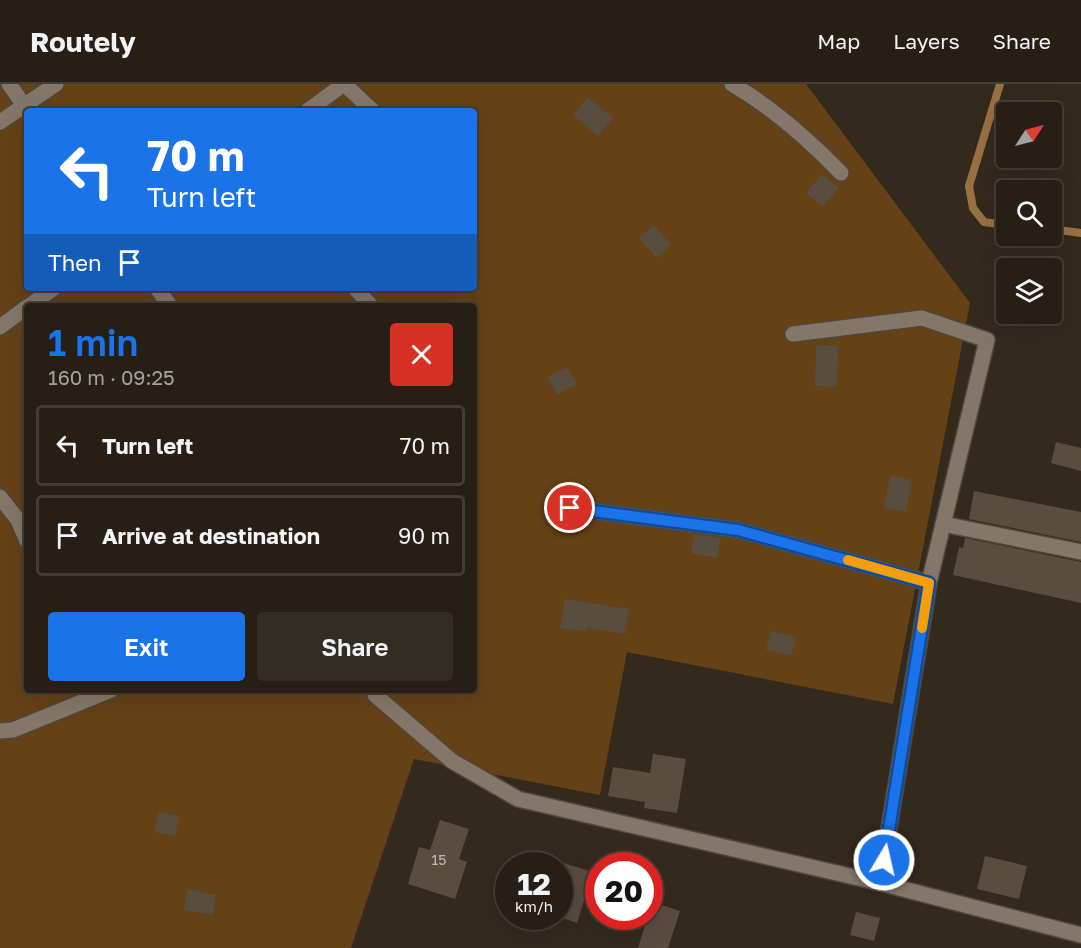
<!DOCTYPE html>
<meta charset="utf-8">
<style>
body{margin:0;font-family:"Golos Text",sans-serif;background:#332c23;color:#f1f3f6;height:100vh;display:flex;flex-direction:column;font-size:22px;white-space:nowrap}
*{box-sizing:border-box;margin:0}
p{font-size:20px;color:#a4a2a1}
.icon{flex:none;width:33px;height:33px;fill:none;stroke:currentColor;stroke-width:2;stroke-linecap:round;stroke-linejoin:round}
.map{position:relative;flex:1;overflow:hidden}
.side{position:absolute;left:24px;top:219px;width:453px;height:390px;display:flex;flex-direction:column;background:#271f16;border-radius:6px;box-shadow:0 6px 24px #0002,0 0 0 2px #433d35}
.side>*{flex:none}
.guide{position:absolute;left:24px;top:24px;width:453px;height:183px;border-radius:6px;box-shadow:0 6px 24px #0002,0 0 0 2px #433d35;background:#1a73e8;color:#fff;overflow:hidden}
.needle{width:39px;rotate:54deg}
.controls{position:absolute;left:996px;top:18px;display:grid;gap:12px}
.controls a{display:grid;place-items:center;width:66px;height:66px;border-radius:6px;background:#271f16;box-shadow:0 6px 24px #0002,0 0 0 2px #433d35;font-size:30px}
.speed{position:absolute;left:495px;top:768px;display:flex;gap:12px;font-size:30px;font-weight:700;text-align:center}
.speed>*{display:grid;place-content:center;width:78px;height:78px;border-radius:50%;background:#271f16;box-shadow:0 6px 24px #0002,0 0 0 2px #433d35;line-height:1}
.speed small{font-size:15px;font-weight:400}
.speed .limit{border:9px solid #d22;background:#fff;color:#111}
.pin{position:absolute;display:grid;place-items:center;width:51px;height:51px;color:#fff;margin:-26px;border:3px solid #fff;border-radius:50%;box-shadow:0 2px 6px #0007}
.me{position:absolute;width:66px;margin:-33px;rotate:9deg;stroke-linejoin:round;filter:drop-shadow(0 0 4px #0008)}
.turn{display:flex;align-items:center;gap:21px;height:126px;padding:0 24px;font-size:27px}
.turn .icon{width:78px;height:78px;stroke-width:2.5}
.turn b{display:block;font-size:42px;line-height:51px}
.then{display:flex;align-items:center;height:57px;padding:0 24px;background:#0003;gap:12px;font-size:22px}
.round{display:grid;place-items:center;flex:none;width:63px;height:63px;border-radius:6px;background:#332c23}
.summary{display:flex;align-items:center;justify-content:space-between;height:102px;padding:0 24px}
h1{font-size:36px;font-weight:600;line-height:45px;color:#1a73e8}
.action{display:flex;gap:12px;margin-top:auto;padding:12px 24px}
.action a{flex:1;height:69px;border-radius:6px;background:#1a73e8;color:#fff;font-size:24px;font-weight:600;line-height:69px;text-align:center}
.action a+a{background:#332c23;color:#f1f3f6}
ul{padding:0;list-style:none}
li{display:flex;align-items:center;gap:18px;height:81px;margin:0 12px 9px;padding:0 12px;border:3px solid #433d35;border-radius:6px}
li div{flex:1}
li b{display:block;font-size:22px}
li em{font-style:normal}
header{display:flex;align-items:center;gap:36px;box-sizing:border-box;height:84px;padding:0 30px;background:#271f16;border-bottom:2px solid #433d35}
header strong{font-size:28px}
nav{display:flex;gap:33px;margin-inline-start:auto;font-size:21px}
.map>svg:first-child{display:block}
.garden{fill:#654116;fill-rule:evenodd}
.lines{fill:none;stroke-linecap:round;stroke-linejoin:round}
.stream{stroke:#9a7043;stroke-width:8}
.building{fill:#594d40}
.minor-casing{stroke:#50473c;stroke-width:18}
.minor{stroke:#847769;stroke-width:15}
.route-casing{stroke:#114b97;stroke-width:15}
.route{stroke:#1a73e8;stroke-width:10}
.slow{stroke:#f59e0b;stroke-width:10}
.labels{text-anchor:middle;stroke-width:4.5;stroke-linejoin:round;paint-order:stroke}
.number-label{font-size:14px;fill:#c0b8af}
</style>
<header>
<strong>Routely</strong>
<nav><a>Map</a><a>Layers</a><a>Share</a></nav>
</header>
<div class="map">
<svg width="1081" height="864" viewBox="0 0 1081 864">
<rect width="100%" height="100%" fill="#34291d"/>
<path class="garden" d="M 0,0 L 806,0 L 970,219 L 893,620 L 627,568 L 600,711 L 414,675 L 351,864 L 0,864 ZM 27,27 L 474,27 L 474,204 L 27,204 ZM 27,222 L 474,222 L 474,606 L 27,606 Z"/>
<g class="lines">
<g class="stream">
<path d="M 1000,0 L 969,102 L 973,124 L 984,138 L 1006,141"/>
<path d="M 1052,145 L 1081,149"/>
</g>
</g>
<g class="building">
<path d="M 588,13 L 613,34 L 598,52 L 573,31 Z"/>
<path d="M 822,90 L 839,104 L 823,123 L 806,109 Z"/>
<path d="M 654,141 L 671,161 L 656,174 L 639,154 Z"/>
<path d="M 816,261 L 838,262 L 837,303 L 815,302 Z"/>
<path d="M 567,283 L 577,300 L 557,311 L 548,293 Z"/>
<path d="M 1056,358 L 1081,364 L 1081,387 L 1051,379 Z"/>
<path d="M 890,392 L 912,396 L 906,428 L 884,424 Z"/>
<path d="M 974,407 L 1081,428 L 1081,458 L 969,435 Z"/>
<path d="M 695,450 L 721,454 L 717,474 L 691,469 Z"/>
<path d="M 965,454 L 1081,478 L 1081,519 L 953,491 L 959,463 L 963,464 Z"/>
<path d="M 565,515 L 629,525 L 625,550 L 586,544 L 585,548 L 560,544 Z"/>
<path d="M 771,547 L 796,553 L 791,572 L 766,566 Z"/>
<path d="M 653,670 L 686,675 L 677,729 L 644,724 L 645,718 L 608,712 L 613,683 L 650,689 Z"/>
<path d="M 158,728 L 179,732 L 175,752 L 154,748 Z"/>
<path d="M 440,736 L 469,745 L 459,775 L 467,778 L 455,815 L 408,800 L 419,763 L 430,766 Z"/>
<path d="M 985,772 L 1027,782 L 1019,815 L 977,805 Z"/>
<path d="M 560,778 L 593,788 L 577,839 L 560,833 Z"/>
<path d="M 187,805 L 216,811 L 213,831 L 184,826 Z"/>
<path d="M 652,818 L 680,827 L 668,864 L 638,864 L 648,832 L 650,832 Z"/>
<path d="M 856,828 L 880,834 L 874,857 L 850,851 Z"/>
</g>
<g class="lines">
<defs>
<g id="minor">
<path d="M 9,0 L 28,27"/>
<path d="M 732,0 C 773,24 808,55 841,89"/>
<path d="M 307,27 L 344,0 L 373,27"/>
<path d="M 0,38 L 56,0"/>
<path d="M 157,204 L 170,222"/>
<path d="M 355,204 L 371,222"/>
<path d="M 29,222 L 54,204"/>
<path d="M 0,243 L 27,223"/>
<path d="M 793,250 L 922,234 L 987,256 L 929,499 L 880,799"/>
<path d="M 0,413 L 18,436 L 27,457"/>
<path d="M 570,424 L 738,446 L 929,499"/>
<path d="M 943,440 L 1081,468"/>
<path d="M 375,606 L 375,611 L 452,677 L 518,715 L 880,799 L 1081,851"/>
<path d="M 0,647 L 13,646 L 111,606"/>
</g>
</defs>
<use href="#minor" class="minor-casing"/>
<use href="#minor" class="minor"/>
</g>
<g class="lines">
<defs>
<path id="route" d="M 570,424 L 738,446 L 929,499 L 884,776"/>
</defs>
<use href="#route" class="route-casing"/>
<use href="#route" class="route"/>
<path class="slow" d="M 848,476 L 929,499 L 922,544"/>
</g>
<g class="labels">
<g class="number-label">
<text x="439" y="781">15</text>
</g>
</g>
</svg>
<div class="controls">
<a><svg class="needle" viewBox="-14 -14 28 28"><path d="M0-13l5 13h-10z" fill="#e53935"/><path d="M0 13l5-13h-10z" fill="#a4a2a1"/></svg></a>
<a><svg class="icon" aria-label="search" viewBox="0 0 24 24"><circle cx="10" cy="10" r="6"/><path d="M15 15l6 6"/></svg></a>
<a><svg class="icon" aria-label="layers" viewBox="0 0 24 24"><path d="M12 4l9 5-9 5-9-5zM3 14l9 5 9-5"/></svg></a>
</div>
<div class="speed"><div>12<small>km/h</small></div><div class="limit">20</div></div>
<div class="pin" style="left:570px;top:424px;background:#d93025"><svg class="icon" aria-label="arrive" viewBox="0 0 24 24"><path d="M6 21V4h12l-3 4 3 4H6"/></svg></div>
<svg class="me" style="left:884px;top:776px" viewBox="-20 -20 40 40"><circle r="17" fill="#1a73e8" stroke="#fff" stroke-width="3"/><path d="M0-11L8 9 0 5-8 9z" fill="#fff"/></svg>
<div class="guide">
<div class="turn"><svg class="icon" aria-label="left" viewBox="0 0 24 24"><path d="M17 20v-9H6M10 6l-5 5 5 5"/></svg><div><b>70 m</b>Turn left</div></div>
<div class="then">Then<svg class="icon" aria-label="arrive" viewBox="0 0 24 24"><path d="M6 21V4h12l-3 4 3 4H6"/></svg></div>
</div>
<section class="side">
<div class="summary"><div><h1>1 min</h1><p>160 m · 09:25</p></div><a class="round" style="background:#d93025;color:#fff"><svg class="icon" aria-label="close" viewBox="0 0 24 24"><path d="M6 6l12 12M18 6L6 18"/></svg></a></div>
<ul>
<li><svg class="icon" aria-label="left" viewBox="0 0 24 24"><path d="M17 20v-9H6M10 6l-5 5 5 5"/></svg><div><b>Turn left</b></div><em>70 m</em></li>
<li><svg class="icon" aria-label="arrive" viewBox="0 0 24 24"><path d="M6 21V4h12l-3 4 3 4H6"/></svg><div><b>Arrive at destination</b></div><em>90 m</em></li>
</ul>
<div class="action"><a>Exit</a><a>Share</a></div>
</section>
</div>
